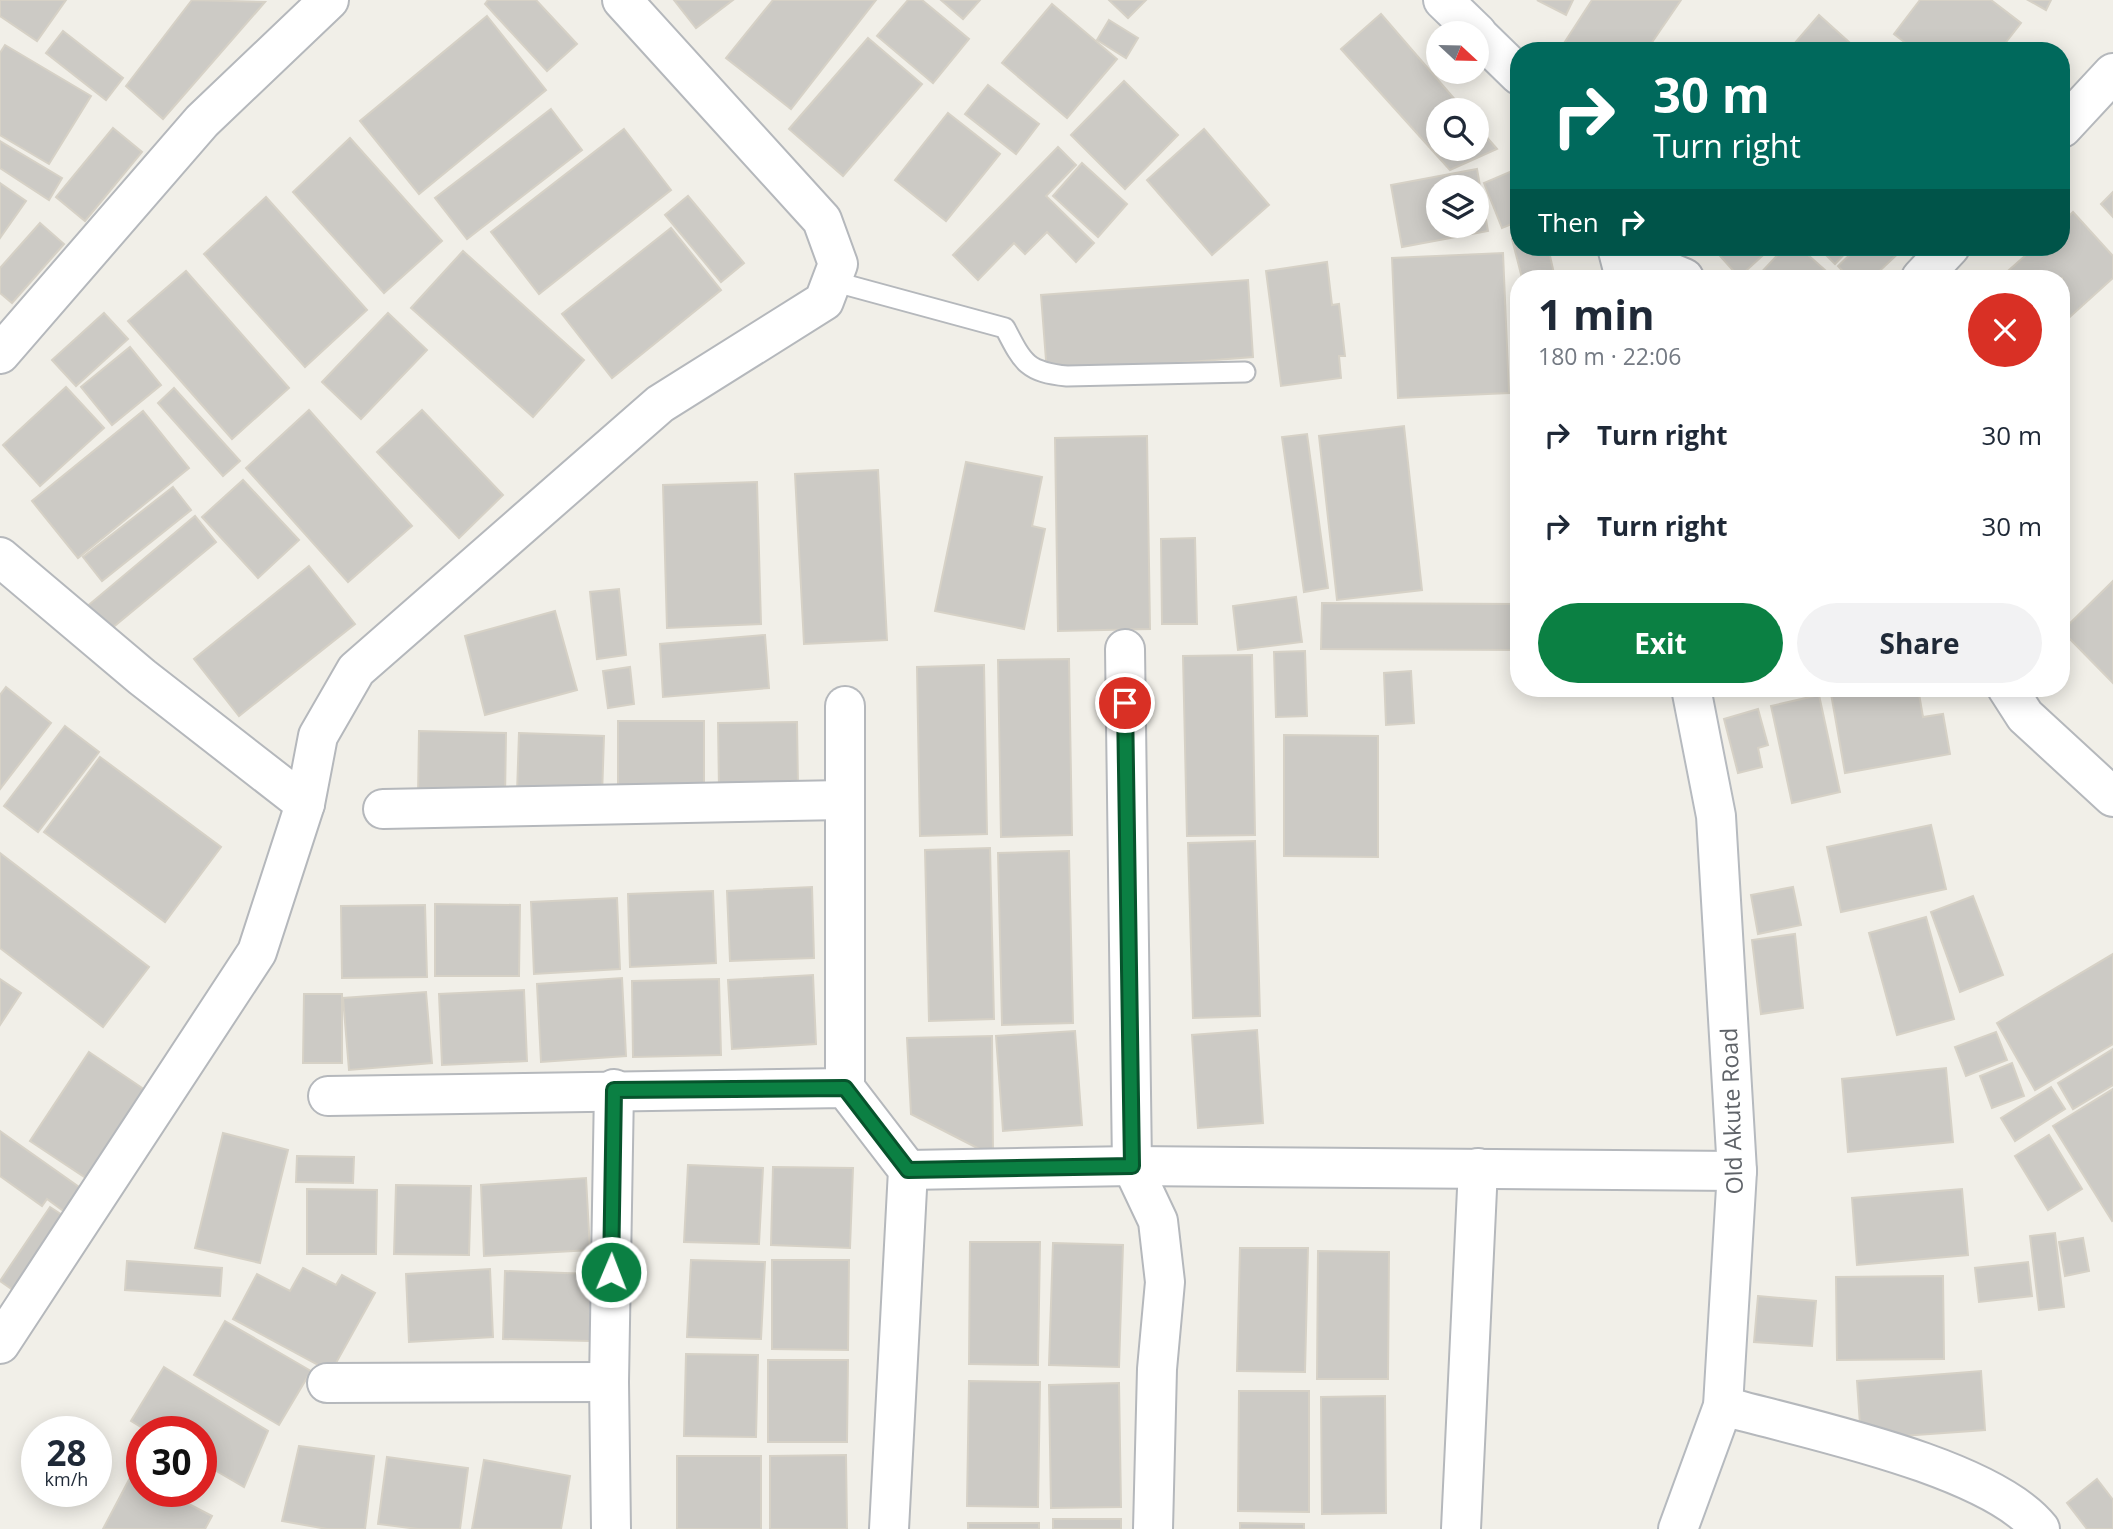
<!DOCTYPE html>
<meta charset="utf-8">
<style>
body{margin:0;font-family:"Open Sans",sans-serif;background:#f2f2f3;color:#1f2937;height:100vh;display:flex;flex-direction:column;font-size:26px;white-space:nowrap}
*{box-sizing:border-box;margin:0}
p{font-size:23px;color:#747a83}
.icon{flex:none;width:38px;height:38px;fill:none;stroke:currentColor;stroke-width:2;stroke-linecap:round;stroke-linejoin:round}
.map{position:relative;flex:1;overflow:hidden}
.drawer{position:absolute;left:1510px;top:270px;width:560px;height:427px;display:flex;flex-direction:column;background:#fff;border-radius:28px;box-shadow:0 4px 18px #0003}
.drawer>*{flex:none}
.banner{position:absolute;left:1510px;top:42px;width:560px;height:214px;border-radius:28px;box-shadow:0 4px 18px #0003;background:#00695c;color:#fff;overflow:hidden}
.needle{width:46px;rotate:112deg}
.fabs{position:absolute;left:1426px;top:21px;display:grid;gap:14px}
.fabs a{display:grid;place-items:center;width:63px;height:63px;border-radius:50%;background:#fff;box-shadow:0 4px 18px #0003;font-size:35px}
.speed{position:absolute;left:21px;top:1416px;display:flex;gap:14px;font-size:35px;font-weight:700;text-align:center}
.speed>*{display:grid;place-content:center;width:91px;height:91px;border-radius:50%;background:#fff;box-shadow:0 4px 18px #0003;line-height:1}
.speed small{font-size:18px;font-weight:400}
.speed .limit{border:10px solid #d22;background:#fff;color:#111}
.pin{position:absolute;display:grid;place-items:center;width:60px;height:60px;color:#fff;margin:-30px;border:4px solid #fff;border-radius:50%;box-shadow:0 2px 7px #0007}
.me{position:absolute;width:77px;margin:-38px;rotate:1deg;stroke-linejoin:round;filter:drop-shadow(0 0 5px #0008)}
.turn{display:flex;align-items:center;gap:24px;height:147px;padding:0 28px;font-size:32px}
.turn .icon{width:91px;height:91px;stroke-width:2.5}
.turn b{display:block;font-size:49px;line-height:60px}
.then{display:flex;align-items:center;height:66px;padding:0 28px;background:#0003;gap:14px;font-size:26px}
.round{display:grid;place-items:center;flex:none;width:74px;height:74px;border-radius:37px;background:#f2f2f3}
.overview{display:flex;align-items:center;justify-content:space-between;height:119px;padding:0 28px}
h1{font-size:42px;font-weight:700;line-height:52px}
.cta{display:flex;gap:14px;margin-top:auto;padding:14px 28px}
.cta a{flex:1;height:80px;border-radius:42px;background:#0b8043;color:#fff;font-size:28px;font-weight:700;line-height:80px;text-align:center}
.cta a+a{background:#f2f2f3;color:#1f2937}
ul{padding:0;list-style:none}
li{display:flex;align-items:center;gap:21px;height:91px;padding:0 28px}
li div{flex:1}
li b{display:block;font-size:26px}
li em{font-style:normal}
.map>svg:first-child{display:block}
.building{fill:#cccac5;stroke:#d6d1c6;stroke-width:2;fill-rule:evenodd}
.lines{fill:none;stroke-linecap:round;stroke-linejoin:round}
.lane-casing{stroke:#b5b8bc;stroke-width:23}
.street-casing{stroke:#b5b8bc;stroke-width:42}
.secondary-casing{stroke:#b6babf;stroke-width:42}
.lane{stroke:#fff;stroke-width:19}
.street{stroke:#fff;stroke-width:38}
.secondary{stroke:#fff;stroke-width:38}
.route-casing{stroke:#07532c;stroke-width:18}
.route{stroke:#0b8043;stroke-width:12}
.labels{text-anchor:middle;stroke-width:6;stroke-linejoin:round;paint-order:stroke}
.street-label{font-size:23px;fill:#5f6368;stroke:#fff}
</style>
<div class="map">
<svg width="2113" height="1529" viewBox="0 0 2113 1529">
<rect width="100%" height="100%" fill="#f1efe8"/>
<g class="building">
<path d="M 0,0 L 66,0 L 37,41 L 0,16 Z"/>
<path d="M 192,0 L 265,2 L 163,119 L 126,86 Z"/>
<path d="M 488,0 L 536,0 L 577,44 L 547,71 L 485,4 Z"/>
<path d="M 674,0 L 733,0 L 696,28 Z"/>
<path d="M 773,0 L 876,0 L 791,109 L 726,58 Z"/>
<path d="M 908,0 L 922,0 L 969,39 L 933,83 L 877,36 Z"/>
<path d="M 941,0 L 980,0 L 963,19 Z"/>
<path d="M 1109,0 L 1146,0 L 1128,18 Z"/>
<path d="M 1537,0 L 1573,0 L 1566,15 Z"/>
<path d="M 1592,0 L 1681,0 L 1646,51 L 1559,51 Z"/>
<path d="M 1920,0 L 1991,0 L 2021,23 L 1999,51 L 1916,51 L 1894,34 Z"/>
<path d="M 2028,0 L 2051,0 L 2046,10 Z"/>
<path d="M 1052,4 L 1117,59 L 1067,118 L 1002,63 Z"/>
<path d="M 1381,14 L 1464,110 L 1438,110 L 1438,149 L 1477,149 L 1477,126 L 1497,149 L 1450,170 L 1341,49 Z"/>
<path d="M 1819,15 L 1859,51 L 1788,51 Z"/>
<path d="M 487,16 L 546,90 L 419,194 L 360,121 Z"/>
<path d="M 1109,20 L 1138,38 L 1126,58 L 1097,40 Z"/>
<path d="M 63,31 L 123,78 L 106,100 L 46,53 Z"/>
<path d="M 868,38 L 922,84 L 843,176 L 789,129 Z"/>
<path d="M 5,45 L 91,96 L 49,164 L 0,135 L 0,53 Z"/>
<path d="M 1124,81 L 1178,135 L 1125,189 L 1071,135 Z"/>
<path d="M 988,85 L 1039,124 L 1016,154 L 965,114 Z"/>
<path d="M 551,109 L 582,150 L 467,239 L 435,198 Z"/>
<path d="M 948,113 L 1000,154 L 946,221 L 895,180 Z"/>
<path d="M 113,128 L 142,152 L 85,221 L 56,197 Z"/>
<path d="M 624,129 L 671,190 L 539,294 L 491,232 Z"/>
<path d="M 1204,129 L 1269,205 L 1212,255 L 1147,180 Z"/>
<path d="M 350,138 L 442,241 L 384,293 L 293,192 Z"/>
<path d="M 0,141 L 62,178 L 49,200 L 0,168 Z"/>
<path d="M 1058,147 L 1076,165 L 1046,196 L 1094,243 L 1076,262 L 1047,232 L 1025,254 L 1014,243 L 978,280 L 953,255 Z"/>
<path d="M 1082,163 L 1127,204 L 1098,237 L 1053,196 Z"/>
<path d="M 1477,169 L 1488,231 L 1402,247 L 1391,185 ZM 1438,187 L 1477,187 L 1477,226 L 1438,226 Z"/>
<path d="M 1512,171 L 1519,188 L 1519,221 L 1502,228 L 1484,183 Z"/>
<path d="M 0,183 L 26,201 L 0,238 Z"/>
<path d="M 2113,192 L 2113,217 L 2101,204 Z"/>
<path d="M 688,196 L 744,263 L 721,282 L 665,215 Z"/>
<path d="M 266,197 L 367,310 L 305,367 L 204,254 Z"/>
<path d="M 2073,212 L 2113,256 L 2113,278 L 2062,324 L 2062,278 L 2000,278 L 2035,247 L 2062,247 L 2062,223 Z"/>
<path d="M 40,223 L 64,244 L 12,303 L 0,293 L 0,268 Z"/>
<path d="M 671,228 L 721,290 L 612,378 L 562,314 Z"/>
<path d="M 1519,237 L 1519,247 L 1548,247 L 1555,278 L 1522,278 L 1512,239 Z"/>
<path d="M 1712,247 L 1772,247 L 1739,277 Z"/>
<path d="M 1785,247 L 1799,247 L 1834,278 L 1756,278 Z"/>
<path d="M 1818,247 L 1851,247 L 1835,264 Z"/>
<path d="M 1858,247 L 1903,247 L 1904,248 L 1872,278 L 1849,278 L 1838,266 Z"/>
<path d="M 463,251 L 584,360 L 533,417 L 411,308 Z"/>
<path d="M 1503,253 L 1509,393 L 1398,398 L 1392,258 Z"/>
<path d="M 1327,262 L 1332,305 L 1339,304 L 1345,356 L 1339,356 L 1341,378 L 1281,386 L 1266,271 Z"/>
<path d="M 186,271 L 289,388 L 232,439 L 128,321 Z"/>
<path d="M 1248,280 L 1253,357 L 1047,373 L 1041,295 Z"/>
<path d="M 104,313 L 128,339 L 76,386 L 52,360 Z"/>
<path d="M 388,313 L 427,350 L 361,419 L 322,382 Z"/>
<path d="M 130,347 L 161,385 L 112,425 L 81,387 Z"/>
<path d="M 66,387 L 104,428 L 40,486 L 3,445 Z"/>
<path d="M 174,388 L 240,461 L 223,476 L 158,403 Z"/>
<path d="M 309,410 L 412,526 L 348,582 L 246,468 Z"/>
<path d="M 422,410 L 503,495 L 459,538 L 377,452 Z"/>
<path d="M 143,411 L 189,468 L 78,558 L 32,501 Z"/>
<path d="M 1404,426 L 1422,590 L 1337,600 L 1319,436 Z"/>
<path d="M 1307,434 L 1328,588 L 1304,592 L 1282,437 Z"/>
<path d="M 1147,436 L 1150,629 L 1058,631 L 1055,438 Z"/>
<path d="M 966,462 L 1042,477 L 1032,526 L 1045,529 L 1024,629 L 935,611 Z"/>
<path d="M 878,470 L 887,640 L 804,644 L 795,474 Z"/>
<path d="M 243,480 L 299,540 L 258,578 L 202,517 Z"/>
<path d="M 757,482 L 761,624 L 667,628 L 663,485 Z"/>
<path d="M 173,487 L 191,510 L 102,581 L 83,557 Z"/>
<path d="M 195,516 L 216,542 L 106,633 L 85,608 Z"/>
<path d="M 1195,538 L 1197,624 L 1162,624 L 1161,539 Z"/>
<path d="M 309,566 L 355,624 L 239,716 L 194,659 Z"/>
<path d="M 2113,581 L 2113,683 L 2062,631 Z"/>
<path d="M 619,589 L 626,655 L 597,659 L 590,592 Z"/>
<path d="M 1296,597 L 1302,642 L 1238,650 L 1233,606 Z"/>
<path d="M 1322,603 L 1519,604 L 1519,650 L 1321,649 Z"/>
<path d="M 555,611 L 577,690 L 485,715 L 465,636 Z"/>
<path d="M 765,635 L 769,688 L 663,697 L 660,644 Z"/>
<path d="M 1305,651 L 1307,716 L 1276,717 L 1274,652 Z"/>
<path d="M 1252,655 L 1255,835 L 1187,836 L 1183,656 Z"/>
<path d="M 1069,659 L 1072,835 L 1001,837 L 998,660 Z"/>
<path d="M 984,665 L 987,834 L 920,836 L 917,667 Z"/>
<path d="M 630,667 L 634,704 L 608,708 L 603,671 Z"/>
<path d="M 1411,671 L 1414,723 L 1386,725 L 1384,673 Z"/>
<path d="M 6,687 L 51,723 L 0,789 L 0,695 Z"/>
<path d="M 1830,688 L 1918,688 L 1923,717 L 1943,714 L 1950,754 L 1845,773 Z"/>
<path d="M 1819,695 L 1840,792 L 1792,803 L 1771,706 Z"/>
<path d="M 1758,709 L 1768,745 L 1758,748 L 1762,767 L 1738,773 L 1724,719 Z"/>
<rect x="618" y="721" width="86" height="73"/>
<path d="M 797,722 L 798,787 L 719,789 L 718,723 Z"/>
<path d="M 65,726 L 99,752 L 38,832 L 4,806 Z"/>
<path d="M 419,731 L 506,733 L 505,799 L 418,798 Z"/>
<path d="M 519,733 L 604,736 L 602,796 L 517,793 Z"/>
<path d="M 1284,735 L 1378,736 L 1378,857 L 1284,856 Z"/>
<path d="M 100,757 L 221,847 L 165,922 L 44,832 Z"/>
<path d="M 1931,825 L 1946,889 L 1841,912 L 1827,847 Z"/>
<path d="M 1255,841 L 1260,1016 L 1193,1018 L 1188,843 Z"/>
<path d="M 990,848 L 994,1019 L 929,1021 L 925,850 Z"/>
<path d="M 1069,851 L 1073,1023 L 1002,1025 L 998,853 Z"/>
<path d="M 0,853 L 149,967 L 103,1027 L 0,948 Z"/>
<path d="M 812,887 L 814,958 L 730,961 L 727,891 Z"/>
<path d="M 1793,887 L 1801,925 L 1758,934 L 1751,895 Z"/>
<path d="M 713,891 L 716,963 L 630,967 L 628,894 Z"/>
<path d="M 1973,896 L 2003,975 L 1960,992 L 1931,912 Z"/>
<path d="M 617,898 L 620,969 L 534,974 L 531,902 Z"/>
<path d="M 435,904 L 520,905 L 519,976 L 435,976 Z"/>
<path d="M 425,905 L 427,977 L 342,978 L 341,906 Z"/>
<path d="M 1926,917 L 1954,1019 L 1897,1035 L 1869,933 Z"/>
<path d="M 1795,934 L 1803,1008 L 1761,1014 L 1752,940 Z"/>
<path d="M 2113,954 L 2113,1044 L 2035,1090 L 1997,1023 Z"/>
<path d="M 813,975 L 816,1044 L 732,1049 L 728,980 Z"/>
<path d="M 622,978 L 626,1056 L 541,1062 L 537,984 Z"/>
<path d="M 0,979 L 21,993 L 0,1025 Z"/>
<path d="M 719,979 L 721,1055 L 633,1057 L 632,981 Z"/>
<path d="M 524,990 L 527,1061 L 442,1065 L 439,994 Z"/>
<path d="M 426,992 L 432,1063 L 349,1070 L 343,998 Z"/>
<path d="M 304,994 L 342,994 L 342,1063 L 303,1063 Z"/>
<path d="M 1257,1030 L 1263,1123 L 1198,1128 L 1192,1035 Z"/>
<path d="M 1075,1031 L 1082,1125 L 1003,1131 L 996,1036 Z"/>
<path d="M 1996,1032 L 2007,1060 L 1966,1076 L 1955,1047 Z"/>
<path d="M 992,1036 L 993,1156 L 911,1114 L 907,1038 Z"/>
<path d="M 2113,1049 L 2113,1085 L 2073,1109 L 2058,1083 Z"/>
<path d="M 89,1052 L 151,1094 L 92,1182 L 30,1141 Z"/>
<path d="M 2012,1063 L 2024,1096 L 1992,1108 L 1980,1076 Z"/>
<path d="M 1946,1068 L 1953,1142 L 1848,1152 L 1842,1079 Z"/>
<path d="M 2051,1087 L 2065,1109 L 2015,1141 L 2001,1118 Z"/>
<path d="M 2113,1089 L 2113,1220 L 2112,1221 L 2053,1126 Z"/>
<path d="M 0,1131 L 89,1194 L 73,1218 L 47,1199 L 42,1206 L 0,1176 Z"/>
<path d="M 223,1133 L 288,1150 L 260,1263 L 195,1248 Z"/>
<path d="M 2049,1135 L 2082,1189 L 2048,1210 L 2015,1156 Z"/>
<path d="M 297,1156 L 354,1157 L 353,1183 L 296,1182 Z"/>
<path d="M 688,1165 L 763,1168 L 759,1244 L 684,1242 Z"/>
<path d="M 773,1167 L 853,1168 L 850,1248 L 771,1245 Z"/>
<path d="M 586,1178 L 590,1250 L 484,1256 L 481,1185 Z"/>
<path d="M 396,1185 L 471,1186 L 469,1255 L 394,1254 Z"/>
<path d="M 307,1189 L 377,1190 L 376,1254 L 307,1254 Z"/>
<path d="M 1962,1189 L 1968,1255 L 1857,1265 L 1852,1198 Z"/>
<path d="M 50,1207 L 73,1222 L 23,1297 L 0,1281 Z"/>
<path d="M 2055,1233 L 2064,1307 L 2039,1310 L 2030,1236 Z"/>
<path d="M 2083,1238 L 2089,1271 L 2065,1276 L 2059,1242 Z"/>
<path d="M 970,1242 L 1040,1242 L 1038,1365 L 969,1364 Z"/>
<path d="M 1053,1243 L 1123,1245 L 1119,1367 L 1049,1365 Z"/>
<path d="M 1240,1248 L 1308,1248 L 1305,1372 L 1237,1371 Z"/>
<path d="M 1318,1251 L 1389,1252 L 1388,1379 L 1317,1379 Z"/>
<path d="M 691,1260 L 765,1262 L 761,1339 L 687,1337 Z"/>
<path d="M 772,1260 L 849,1260 L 848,1350 L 772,1349 Z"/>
<path d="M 127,1261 L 222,1268 L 220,1296 L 125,1290 Z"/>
<path d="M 2028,1262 L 2032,1296 L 1979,1302 L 1975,1268 Z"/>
<path d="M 303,1268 L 336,1285 L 342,1275 L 375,1293 L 331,1372 L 233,1319 L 257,1274 L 290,1291 Z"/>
<path d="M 490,1269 L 493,1337 L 409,1342 L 406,1274 Z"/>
<path d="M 505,1271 L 592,1274 L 590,1341 L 503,1339 Z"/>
<path d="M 1943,1276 L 1944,1359 L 1837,1360 L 1836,1277 Z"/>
<path d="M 1758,1296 L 1816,1301 L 1812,1346 L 1754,1342 Z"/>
<path d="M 225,1321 L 311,1371 L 279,1425 L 194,1375 Z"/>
<path d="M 686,1354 L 758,1355 L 756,1437 L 684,1436 Z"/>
<path d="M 768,1360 L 848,1360 L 847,1442 L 768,1442 Z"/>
<path d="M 164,1367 L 268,1431 L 244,1487 L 201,1462 L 201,1432 L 149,1432 L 131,1421 Z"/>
<path d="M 1981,1371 L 1985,1430 L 1861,1439 L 1857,1381 Z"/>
<path d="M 969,1381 L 1040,1382 L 1038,1507 L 967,1506 Z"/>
<path d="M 1119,1383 L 1121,1507 L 1051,1508 L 1049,1385 Z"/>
<path d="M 1239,1391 L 1309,1391 L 1309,1512 L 1238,1511 Z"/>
<path d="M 1385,1396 L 1386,1513 L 1322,1514 L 1321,1397 Z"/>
<path d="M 299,1446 L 374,1456 L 365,1529 L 327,1529 L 282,1521 Z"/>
<path d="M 846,1455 L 847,1529 L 770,1529 L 770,1456 Z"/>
<rect x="677" y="1456" width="84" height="73"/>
<path d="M 387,1457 L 468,1468 L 460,1529 L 418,1529 L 378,1524 Z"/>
<path d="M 484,1460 L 570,1476 L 561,1529 L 472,1529 Z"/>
<path d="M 132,1474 L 142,1480 L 142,1491 L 164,1491 L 212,1516 L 205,1529 L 103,1529 Z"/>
<path d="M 2097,1479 L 2113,1500 L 2113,1529 L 2087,1529 L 2067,1503 Z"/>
<rect x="1053" y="1519" width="68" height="10"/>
<rect x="968" y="1523" width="71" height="6"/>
<path d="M 1240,1523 L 1304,1524 L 1304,1529 L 1240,1529 Z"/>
</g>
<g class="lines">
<defs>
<path id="lane" d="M 832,281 L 1005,328 C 1023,363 1027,372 1067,376 L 1245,372"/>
<g id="street">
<path d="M 2062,128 L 2113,73"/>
<path d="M 1620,252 L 1684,278"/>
<path d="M 1921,278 L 1950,247"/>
<path d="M 0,354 L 202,121 L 329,0"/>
<path d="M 0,557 L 142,677 L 305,804"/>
<path d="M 1125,649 L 1132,1166 L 1158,1221 L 1165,1282 L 1157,1369 L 1153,1529"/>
<path d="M 2007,688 L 2025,716 L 2113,797"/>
<path d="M 845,706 L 845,1088"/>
<path d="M 383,809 L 844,800"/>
<path d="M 328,1096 L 845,1088 L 908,1170 L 889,1529"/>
<path d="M 908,1170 L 1132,1166 L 1737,1171"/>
<path d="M 0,1344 L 257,952 L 305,804 L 318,736 L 356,670 L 660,404 L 824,301 L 838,264 L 822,220 L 622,0"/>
<path d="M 327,1383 L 609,1382"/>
<path d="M 1723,1406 C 1802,1428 1991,1466 2040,1529"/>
<path d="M 611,1529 L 609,1382 L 614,1089"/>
<path d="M 1461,1529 L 1478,1168"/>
</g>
<g id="secondary">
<path d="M 1443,0 L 1477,33"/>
<path d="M 1477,34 L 1519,75"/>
<path d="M 1617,247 L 1625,278"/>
<path d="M 1678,1529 L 1723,1406 L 1737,1171 L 1716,816 L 1691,688"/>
</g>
</defs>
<use href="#lane" class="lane-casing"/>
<use href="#street" class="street-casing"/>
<use href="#secondary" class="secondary-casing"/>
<use href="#lane" class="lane"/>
<use href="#street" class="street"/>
<use href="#secondary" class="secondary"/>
</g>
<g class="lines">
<defs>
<path id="route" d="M 611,1272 L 614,1090 L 845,1088 L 908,1170 L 1132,1166 L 1125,703"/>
</defs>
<use href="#route" class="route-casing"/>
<use href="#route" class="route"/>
</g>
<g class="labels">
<g class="street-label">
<text transform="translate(1732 1111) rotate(-92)" y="8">Old Akute Road</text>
</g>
</g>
</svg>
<div class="fabs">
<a><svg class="needle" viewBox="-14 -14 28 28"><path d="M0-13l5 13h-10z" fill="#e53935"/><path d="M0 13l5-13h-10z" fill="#747a83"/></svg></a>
<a><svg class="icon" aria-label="search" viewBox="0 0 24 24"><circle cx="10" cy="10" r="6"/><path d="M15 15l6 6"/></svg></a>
<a><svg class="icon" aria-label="layers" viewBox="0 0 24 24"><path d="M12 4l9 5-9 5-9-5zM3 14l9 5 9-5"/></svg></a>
</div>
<div class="speed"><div>28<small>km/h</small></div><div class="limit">30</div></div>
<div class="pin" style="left:1125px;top:703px;background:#d93025"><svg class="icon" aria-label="arrive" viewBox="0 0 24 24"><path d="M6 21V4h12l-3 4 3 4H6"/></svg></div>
<svg class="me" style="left:611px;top:1272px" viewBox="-20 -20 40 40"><circle r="17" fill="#0b8043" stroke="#fff" stroke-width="3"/><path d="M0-11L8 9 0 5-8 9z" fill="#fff"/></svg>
<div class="banner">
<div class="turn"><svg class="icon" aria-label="right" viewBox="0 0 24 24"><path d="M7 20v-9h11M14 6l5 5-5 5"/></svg><div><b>30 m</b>Turn right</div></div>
<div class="then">Then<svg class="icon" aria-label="right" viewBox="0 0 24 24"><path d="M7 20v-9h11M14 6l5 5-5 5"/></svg></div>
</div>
<section class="drawer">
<div class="overview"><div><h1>1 min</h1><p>180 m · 22:06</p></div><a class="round" style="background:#d93025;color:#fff"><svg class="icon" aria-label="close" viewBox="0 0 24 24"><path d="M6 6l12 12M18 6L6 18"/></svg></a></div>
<ul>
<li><svg class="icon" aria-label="right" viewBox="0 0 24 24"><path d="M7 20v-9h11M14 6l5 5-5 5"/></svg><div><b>Turn right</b></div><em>30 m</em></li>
<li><svg class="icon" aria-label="right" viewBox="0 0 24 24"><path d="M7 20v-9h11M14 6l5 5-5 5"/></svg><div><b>Turn right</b></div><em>30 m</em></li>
</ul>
<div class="cta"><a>Exit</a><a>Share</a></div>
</section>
</div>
